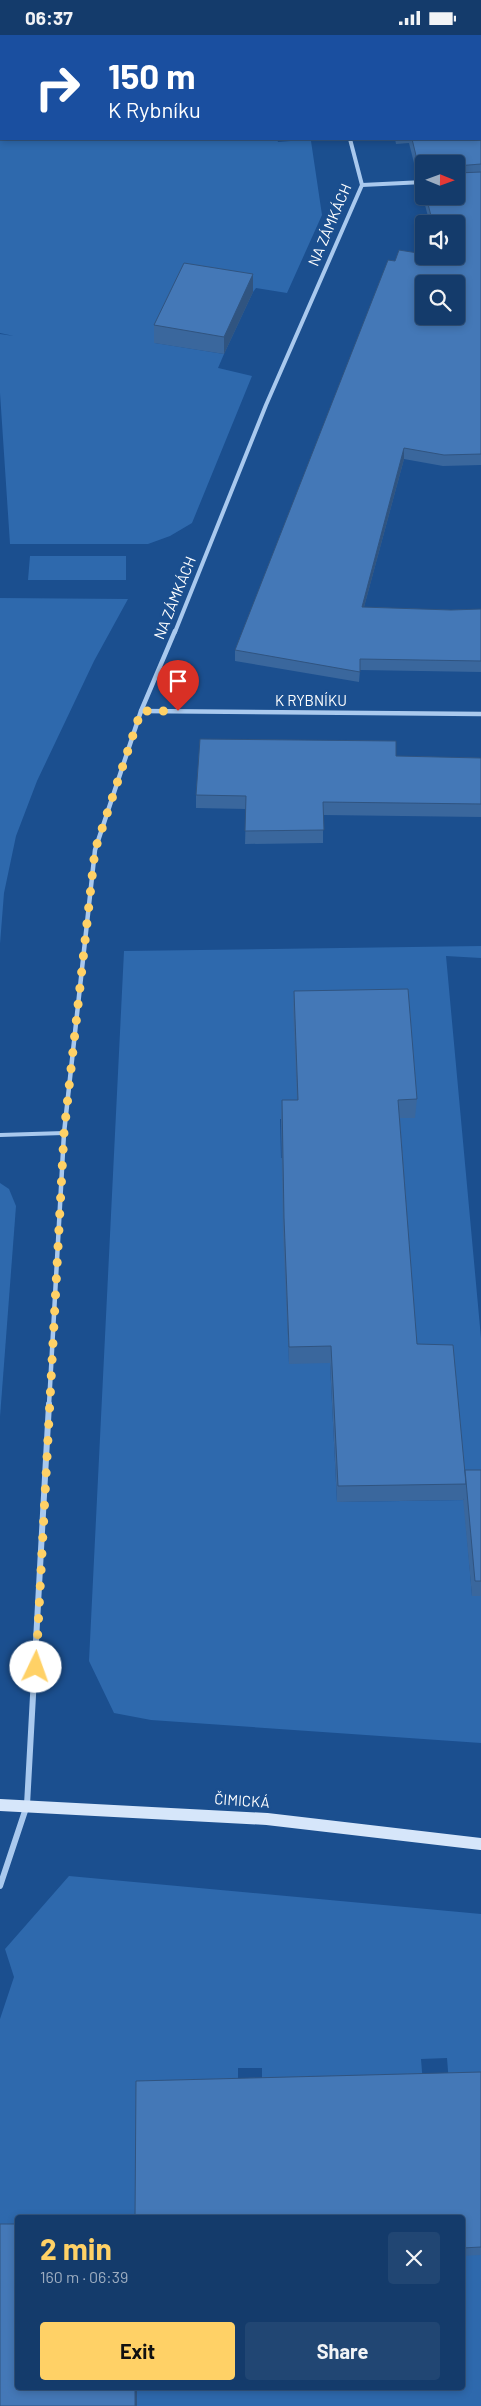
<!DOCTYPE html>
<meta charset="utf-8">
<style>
body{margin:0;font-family:Barlow,sans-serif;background:#214673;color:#f1f3f6;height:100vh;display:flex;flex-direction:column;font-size:19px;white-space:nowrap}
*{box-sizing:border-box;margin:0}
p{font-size:16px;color:#9dadc1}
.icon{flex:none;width:28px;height:28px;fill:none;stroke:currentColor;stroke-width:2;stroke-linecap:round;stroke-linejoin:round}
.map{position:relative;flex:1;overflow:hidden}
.panel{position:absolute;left:15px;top:2180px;width:450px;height:175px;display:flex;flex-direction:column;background:#143b6b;border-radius:5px;box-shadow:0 2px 8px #0003,0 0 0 1px #33557e}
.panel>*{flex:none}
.hud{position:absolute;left:0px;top:0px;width:481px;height:105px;box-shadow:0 2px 8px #0003,0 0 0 1px #33557e;background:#1a4fa0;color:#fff;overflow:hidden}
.needle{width:32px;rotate:91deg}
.buttons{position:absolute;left:415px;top:120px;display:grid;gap:10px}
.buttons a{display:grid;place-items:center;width:50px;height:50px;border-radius:5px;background:#143b6b;box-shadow:0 2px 8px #0003,0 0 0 1px #33557e;font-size:25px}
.pin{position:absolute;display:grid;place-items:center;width:42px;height:42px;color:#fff;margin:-51px -21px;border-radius:50% 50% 50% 0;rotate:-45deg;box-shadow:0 0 5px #0007}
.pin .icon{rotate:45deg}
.me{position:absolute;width:55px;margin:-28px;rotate:3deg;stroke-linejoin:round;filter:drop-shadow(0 0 4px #0008)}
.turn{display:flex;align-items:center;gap:18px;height:105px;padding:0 25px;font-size:22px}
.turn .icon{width:65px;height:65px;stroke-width:2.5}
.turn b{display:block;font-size:35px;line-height:42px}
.round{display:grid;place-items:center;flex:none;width:52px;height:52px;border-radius:5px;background:#214673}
.head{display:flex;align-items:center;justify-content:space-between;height:85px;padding:0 25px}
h1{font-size:30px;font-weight:700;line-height:38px;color:#ffd166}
.button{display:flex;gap:10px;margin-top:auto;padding:10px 25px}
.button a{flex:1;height:58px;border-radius:5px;background:#ffd166;color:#111;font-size:20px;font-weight:700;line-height:58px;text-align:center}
.button a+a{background:#214673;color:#f1f3f6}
.status{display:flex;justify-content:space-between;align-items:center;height:35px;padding:0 25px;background:#143b6b;direction:ltr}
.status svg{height:14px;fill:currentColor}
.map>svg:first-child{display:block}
.green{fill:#2e69ad}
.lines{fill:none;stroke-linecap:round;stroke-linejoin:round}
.lane{stroke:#a9c9ee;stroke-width:4}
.street-far2{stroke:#a9c9ee;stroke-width:4}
.street-far1{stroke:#a9c9ee;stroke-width:4.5}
.street{stroke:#a9c9ee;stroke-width:6}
.secondary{stroke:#d6e6fa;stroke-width:12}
.wall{fill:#3a679d;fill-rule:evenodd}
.shaded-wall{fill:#305480}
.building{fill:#4478b7;stroke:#305480;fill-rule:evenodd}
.route{stroke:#ffd166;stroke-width:9;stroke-dasharray:0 16.2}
.labels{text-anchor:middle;stroke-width:5;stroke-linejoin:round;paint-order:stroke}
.street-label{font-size:15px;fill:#fff;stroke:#1b4f8f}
</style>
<div class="status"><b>06:37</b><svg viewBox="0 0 49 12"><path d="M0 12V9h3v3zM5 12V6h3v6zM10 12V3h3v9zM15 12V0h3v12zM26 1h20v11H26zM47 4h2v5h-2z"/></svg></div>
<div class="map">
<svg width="481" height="2371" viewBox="0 0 481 2371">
<rect width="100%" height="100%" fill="#1b4f8f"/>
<g class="green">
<path d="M 0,0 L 174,1 L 1,1 L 1,104 L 277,104 L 278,107 L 315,104 L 311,106 L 322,180 L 287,258 L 256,253 L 253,257 L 155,308 L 224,319 L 218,333 L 193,327 L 252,341 L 192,488 L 170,501 L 148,509 L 10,509 L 0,358 L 0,299 L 14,301 L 0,298 Z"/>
<path d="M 30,521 L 126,521 L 126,545 L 28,545 Z"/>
<path d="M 0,563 L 128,564 L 94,626 L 37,746 L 16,801 L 4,858 L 0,909 Z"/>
<path d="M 481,911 L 481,923 L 446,921 L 481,1303 L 481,1451 L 462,1451 L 415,1326 L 397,1083 L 415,1083 L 280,1084 L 281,1123 L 291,1123 L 283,1161 L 289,1328 L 330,1328 L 337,1467 L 464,1465 L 472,1561 L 481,1561 L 481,1708 L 151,1685 L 114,1678 L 89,1626 L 124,916 Z"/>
<path d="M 0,1148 L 9,1154 L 16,1171 L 0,1382 Z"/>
<path d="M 69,1841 L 481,1879 L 481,2048 L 449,2049 L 447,2023 L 421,2024 L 424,2062 L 262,2053 L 262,2033 L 238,2033 L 238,2066 L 137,2182 L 18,2182 L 17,2197 L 0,2198 L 0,1984 L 14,1942 L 5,1914 Z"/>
<path d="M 481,2206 L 481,2371 L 137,2371 L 137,2353 L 462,2352 L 463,2207 Z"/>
</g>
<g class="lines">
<path class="lane" d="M 0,1100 L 64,1098"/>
<g class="street-far2">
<path d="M 362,150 L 424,147"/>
<path d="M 175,597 L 266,370 L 362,150 L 350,104"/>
</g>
<g class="street-far1">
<path d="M 141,676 L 481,679"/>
<path d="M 49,1370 L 64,1098 L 95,815 L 141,676 L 175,596"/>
</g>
<path class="street" d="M 0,1851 L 27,1770 L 49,1369"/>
<path class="secondary" d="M 0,1770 L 267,1784 L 481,1809"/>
</g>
<g class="wall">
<path d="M 481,67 L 481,430 L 443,431 L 404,424 L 364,572 L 451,575 L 481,574 L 481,637 L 360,635 L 359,647 L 235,626 L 235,615 L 395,226 L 424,221 L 456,221 L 456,189 L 430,189 L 420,151 L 421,144 L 418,144 L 409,108 L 396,109 L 395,104 L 480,104 ZM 424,129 L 456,129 L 456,161 L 424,161 Z"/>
<path d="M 253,257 L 224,319 L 154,308 L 154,290 Z"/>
<path d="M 396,721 L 481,723 L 481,782 L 323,780 L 323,808 L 245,809 L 246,774 L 196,773 L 196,760 Z"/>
<path d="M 294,956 L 417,1064 L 415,1083 L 400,1083 L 417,1309 L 465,1437 L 481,1435 L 481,1561 L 472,1561 L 463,1463 L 463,1465 L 337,1467 L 330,1328 L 289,1329 L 283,1200 L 281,1084 L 282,1065 L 297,1065 L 293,974 Z"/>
<path d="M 481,2037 L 481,2220 L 462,2221 L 462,2182 Z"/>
</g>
<g class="shaded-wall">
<path d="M 253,239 L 253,257 L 224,319 L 224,302 Z"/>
<path d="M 404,413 L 404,424 L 361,583 L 362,572 Z"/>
<rect x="135" y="2352" width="2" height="19"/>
</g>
<g class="building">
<path d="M 176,0 L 272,0 L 272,1 L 177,1 Z"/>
<rect x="371" y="0" width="65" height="1"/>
<path d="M 480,67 L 481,67 L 481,129 L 456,131 L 456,129 L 424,129 L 424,133 L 419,133 L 412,104 L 480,104 Z"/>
<path d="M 456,137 L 457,138 L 481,137 L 481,419 L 444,420 L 404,413 L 362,572 L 451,575 L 481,574 L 481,626 L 360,624 L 360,637 L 235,615 L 388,225 L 395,226 L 399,215 L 424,219 L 424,221 L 456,221 L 456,189 L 433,189 L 426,161 L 456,161 ZM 424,249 L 456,249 L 456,281 L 424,281 Z"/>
<path d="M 421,140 L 424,140 L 424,151 Z"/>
<path d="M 184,228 L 253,239 L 224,302 L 154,290 Z"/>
<path d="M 200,704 L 396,706 L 396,721 L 481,723 L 481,769 L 323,767 L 324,795 L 245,796 L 246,761 L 196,760 Z"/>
<path d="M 408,954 L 417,1064 L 398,1065 L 417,1309 L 453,1310 L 466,1449 L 338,1451 L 331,1311 L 289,1312 L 284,1183 L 282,1065 L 298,1065 L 294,956 Z"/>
<path d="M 465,1435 L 481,1435 L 481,1546 L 475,1546 Z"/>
<path d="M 481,2037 L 481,2212 L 462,2213 L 462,2182 L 135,2182 L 136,2046 Z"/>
<path d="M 0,2189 L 18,2189 L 18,2352 L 135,2352 L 135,2371 L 0,2371 Z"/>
</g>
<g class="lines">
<path class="route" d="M 36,1632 L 64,1098 L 95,815 L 141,676 L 178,676"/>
</g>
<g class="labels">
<g class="street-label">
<text transform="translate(330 190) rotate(-67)" y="5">NA ZÁMKÁCH</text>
<text transform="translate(175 563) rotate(-68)" y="5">NA ZÁMKÁCH</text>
<text x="311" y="671">K RYBNÍKU</text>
<text transform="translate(242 1766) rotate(4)" y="5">ČIMICKÁ</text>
</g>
</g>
</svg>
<div class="buttons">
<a><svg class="needle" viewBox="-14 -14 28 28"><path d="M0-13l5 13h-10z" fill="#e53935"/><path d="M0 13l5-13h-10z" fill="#9dadc1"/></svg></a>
<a><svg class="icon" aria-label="sound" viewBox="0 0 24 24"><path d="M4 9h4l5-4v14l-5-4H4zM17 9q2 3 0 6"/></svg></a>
<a><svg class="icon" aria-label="search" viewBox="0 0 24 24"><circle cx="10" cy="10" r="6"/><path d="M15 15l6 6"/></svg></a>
</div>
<div class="pin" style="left:178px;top:676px;background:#d93025"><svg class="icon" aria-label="arrive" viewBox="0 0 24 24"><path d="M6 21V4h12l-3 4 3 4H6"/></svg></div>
<svg class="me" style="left:36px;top:1632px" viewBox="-20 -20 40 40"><circle r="19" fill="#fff"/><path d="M0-13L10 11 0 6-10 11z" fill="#ffd166"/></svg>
<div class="hud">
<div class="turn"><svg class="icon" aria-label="right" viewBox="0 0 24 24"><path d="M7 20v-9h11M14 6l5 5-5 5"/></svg><div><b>150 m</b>K Rybníku</div></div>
</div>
<section class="panel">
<div class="head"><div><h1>2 min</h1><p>160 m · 06:39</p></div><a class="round"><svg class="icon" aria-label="close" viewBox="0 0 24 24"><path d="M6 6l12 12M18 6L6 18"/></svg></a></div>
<div class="button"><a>Exit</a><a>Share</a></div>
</section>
</div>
